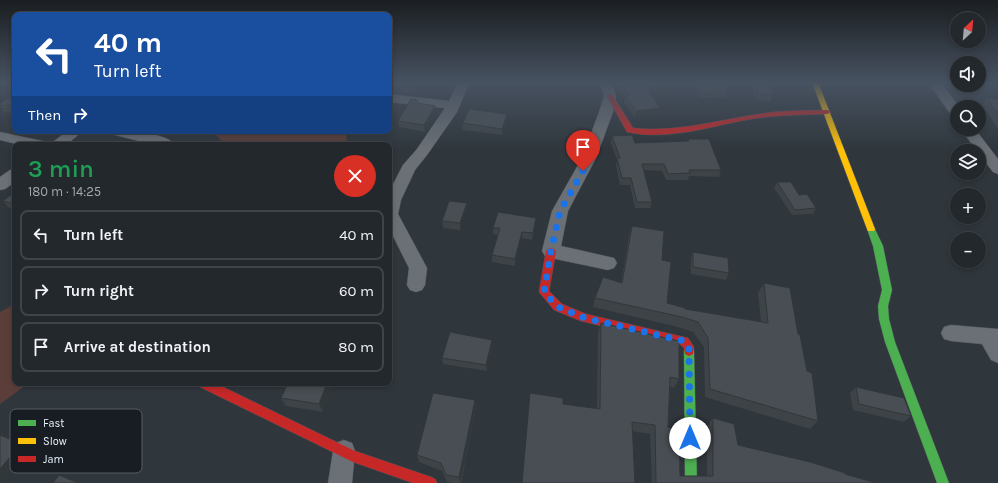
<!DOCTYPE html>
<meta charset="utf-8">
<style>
body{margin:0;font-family:Karla,sans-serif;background:#2f3439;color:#f1f3f6;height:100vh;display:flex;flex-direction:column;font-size:15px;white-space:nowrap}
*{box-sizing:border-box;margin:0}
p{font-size:13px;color:#a3a6aa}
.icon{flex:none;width:22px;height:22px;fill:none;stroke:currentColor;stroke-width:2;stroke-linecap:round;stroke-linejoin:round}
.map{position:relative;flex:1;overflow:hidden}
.panel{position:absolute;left:12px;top:142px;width:380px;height:244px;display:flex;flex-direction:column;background:#23282d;border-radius:8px;box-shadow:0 2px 6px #0003,0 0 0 1px #404449}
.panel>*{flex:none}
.banner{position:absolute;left:12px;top:12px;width:380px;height:122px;border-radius:8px;box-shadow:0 2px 6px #0003,0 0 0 1px #404449;background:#1a4fa0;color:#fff;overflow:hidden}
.needle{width:26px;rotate:26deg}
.fabs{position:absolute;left:950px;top:12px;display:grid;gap:8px}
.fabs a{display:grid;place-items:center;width:36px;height:36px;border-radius:50%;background:#23282d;box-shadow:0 2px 6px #0003,0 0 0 1px #404449;font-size:20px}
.pin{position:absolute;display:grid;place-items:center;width:34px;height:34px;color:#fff;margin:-41px -17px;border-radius:50% 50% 50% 0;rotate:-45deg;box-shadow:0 0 4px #0007}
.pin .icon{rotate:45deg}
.me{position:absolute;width:44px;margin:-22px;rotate:0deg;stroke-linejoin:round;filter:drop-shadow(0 0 3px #0008)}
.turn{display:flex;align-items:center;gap:14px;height:84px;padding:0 16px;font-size:18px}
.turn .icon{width:52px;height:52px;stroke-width:2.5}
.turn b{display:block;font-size:28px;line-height:34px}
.then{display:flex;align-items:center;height:38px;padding:0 16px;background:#0003;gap:8px;font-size:15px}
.round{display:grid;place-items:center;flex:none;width:42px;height:42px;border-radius:21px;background:#2f3439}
.overview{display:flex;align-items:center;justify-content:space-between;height:68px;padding:0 16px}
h1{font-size:24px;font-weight:600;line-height:30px;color:#1e9e55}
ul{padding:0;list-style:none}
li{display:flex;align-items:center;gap:12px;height:50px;margin:0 8px 6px;padding:0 8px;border:2px solid #404449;border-radius:8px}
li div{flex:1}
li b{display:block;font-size:15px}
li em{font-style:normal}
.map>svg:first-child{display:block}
.green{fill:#5b3e3a}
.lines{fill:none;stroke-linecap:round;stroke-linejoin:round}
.street-casing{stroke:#4f545a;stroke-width:1}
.fast-casing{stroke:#4f545a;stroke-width:1}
.slow-casing{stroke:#4f545a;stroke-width:1}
.jam-casing{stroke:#4f545a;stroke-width:1}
.street{fill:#6a7075;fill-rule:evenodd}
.fast{fill:#4caf50;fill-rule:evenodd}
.slow{fill:#ffc107;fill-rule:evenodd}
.jam{fill:#c62828;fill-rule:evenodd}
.wall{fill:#3e4347}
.shaded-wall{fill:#32373a}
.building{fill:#484e53;stroke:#32373a}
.route{stroke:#1a73e8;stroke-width:7;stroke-dasharray:0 12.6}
.key{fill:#171d23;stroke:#565d64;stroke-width:1}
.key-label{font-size:11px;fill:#eaf2fa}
</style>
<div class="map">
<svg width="998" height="483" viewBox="0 0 998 483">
<rect width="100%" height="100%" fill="#2f363c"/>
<g class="green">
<path d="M 212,131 L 346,131 L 347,145 L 226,145 Z"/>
<path d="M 15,304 L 15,383 L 29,383 L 0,404 L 0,312 Z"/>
</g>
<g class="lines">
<defs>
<g id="street">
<path d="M 458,82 L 471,82 L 468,86 L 457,112 L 427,155 L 415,170 L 401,200 L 398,214 L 427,268 L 425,285 L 422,290 L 416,292 L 410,290 L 407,285 L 409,268 L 389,228 L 389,192 L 403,165 L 417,149 L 445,108 L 389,102 L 389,94 L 449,101 Z"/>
<path d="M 600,82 L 612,82 L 616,96 L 613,112 L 596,158 L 568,211 L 561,246 L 614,258 L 617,263 L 614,268 L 608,270 L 551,258 L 545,256 L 542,251 L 552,211 L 582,158 L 599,112 L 604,96 Z"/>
<path d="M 928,82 L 941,82 L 959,107 L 957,107 L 957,117 L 952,116 Z"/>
<path d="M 961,129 L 975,129 L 998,159 L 998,174 L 993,172 L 979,154 L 979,151 L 977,151 Z"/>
<path d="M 67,131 L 83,131 L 66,145 L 21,145 L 0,140 L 0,132 L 47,142 L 49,145 Z"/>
<path d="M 109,131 C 124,131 167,132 175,145 L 155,145 L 111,134 Z"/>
<path d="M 15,169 L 15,182 L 5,189 L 0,190 L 0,177 L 10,170 Z"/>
<path d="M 951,325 L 998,329 L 998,363 L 991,360 L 982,344 L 951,341 L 944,339 L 941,333 L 944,327 Z"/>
<path d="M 344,440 L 352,443 L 355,451 L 352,483 L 328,483 L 333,451 L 336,443 Z"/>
</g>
<g id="fast">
<path d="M 871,226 L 874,227 L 883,246 L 892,290 L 888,306 L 889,319 L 895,342 L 949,483 L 937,483 L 885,342 L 879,319 L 878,306 L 882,290 L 873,246 L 867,229 Z"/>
<path d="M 689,346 L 693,348 L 694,351 L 697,483 L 685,483 L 684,351 L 685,348 Z"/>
</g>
<path id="slow" d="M 812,82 L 818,82 L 875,229 L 874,231 L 868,231 L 867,229 Z"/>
<g id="jam">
<path d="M 610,94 L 613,96 L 633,128 C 678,133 721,119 766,113 C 786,110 807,111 827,110 L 831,112 L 827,114 C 801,115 776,115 751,119 C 711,126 669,141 627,132 L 607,96 Z"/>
<path d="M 551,248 L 554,249 L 556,251 L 549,291 L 562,304 L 586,314 L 688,338 L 694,347 L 693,354 L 689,356 L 685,354 L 684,348 L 681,345 L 581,321 L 554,310 L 539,292 L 546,251 L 548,249 Z"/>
<path d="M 198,383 L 215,383 L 355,451 L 431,477 L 435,479 L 437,483 L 413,483 L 353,462 L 200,387 Z"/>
</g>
</defs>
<use href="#street" class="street-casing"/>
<use href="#fast" class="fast-casing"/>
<use href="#slow" class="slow-casing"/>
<use href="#jam" class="jam-casing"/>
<use href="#street" class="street"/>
<use href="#fast" class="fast"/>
<use href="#slow" class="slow"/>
<use href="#jam" class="jam"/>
</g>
<g class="wall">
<path d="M 401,82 L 414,82 L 416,92 L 403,93 Z"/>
<path d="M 614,82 L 724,82 L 728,91 L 726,97 L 700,98 L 697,88 L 651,94 L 658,115 L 635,118 L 624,102 L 625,98 L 615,87 Z"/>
<path d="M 750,82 L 768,82 L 773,95 L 770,102 L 756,100 Z"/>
<path d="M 15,93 L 15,113 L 4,112 L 0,106 L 0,104 Z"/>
<path d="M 987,98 L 998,99 L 998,129 L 982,104 Z"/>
<path d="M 418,103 L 436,113 L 425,132 L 399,127 L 398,121 Z"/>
<path d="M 507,114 L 507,121 L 502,135 L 463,130 L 463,123 Z"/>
<path d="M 612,136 L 635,143 L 687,141 L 688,139 L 721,170 L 719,177 L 689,176 L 688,180 L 666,180 L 662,171 L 644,170 L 652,202 L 650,208 L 635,208 L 630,185 L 620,185 L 616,165 L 617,160 L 611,143 Z"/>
<path d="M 777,182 L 799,195 L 816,208 L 813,214 L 792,215 L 774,188 Z"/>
<path d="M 15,192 L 15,209 L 9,208 L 3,201 Z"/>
<path d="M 467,203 L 467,210 L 460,230 L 443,228 L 442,221 Z"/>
<path d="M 536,218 L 536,224 L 532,240 L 522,238 L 515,266 L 492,262 L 492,255 L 498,235 L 493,234 L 493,228 Z"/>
<path d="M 632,226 L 662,260 L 667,303 L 685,309 L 761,322 L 758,293 L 764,283 L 798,334 L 818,421 L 810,429 L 705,397 L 704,347 L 693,332 L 678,327 L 593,307 L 595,298 L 621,283 L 629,236 Z"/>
<path d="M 693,252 L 729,273 L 726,280 L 691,274 L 691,259 Z"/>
<path d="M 601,323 L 679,379 L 674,388 L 670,387 L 668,427 L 680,476 L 707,476 L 707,427 L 713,418 L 738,445 L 876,483 L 652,483 L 650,434 L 632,431 L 563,404 L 597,409 L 598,333 Z"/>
<path d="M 492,340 L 492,346 L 487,371 L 443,364 L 442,358 Z"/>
<path d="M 288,383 L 334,383 L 323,412 L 286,406 L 281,398 Z"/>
<path d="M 856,387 L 911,416 L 904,422 L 853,410 L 850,393 Z"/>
<path d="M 475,400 L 476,408 L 461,483 L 454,483 L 447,482 L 442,471 L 419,462 L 417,455 Z"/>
</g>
<g class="shaded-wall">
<path d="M 696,82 L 699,82 L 697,88 L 645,95 L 647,88 Z"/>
<path d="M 435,106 L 436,113 L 425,132 L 424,125 Z"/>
<path d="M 660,108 L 658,115 L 635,118 L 636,111 Z"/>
<path d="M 507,114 L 507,121 L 502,135 L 502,129 Z"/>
<path d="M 467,203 L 467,210 L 460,230 L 460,223 Z"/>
<path d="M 536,218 L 536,224 L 532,240 L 533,233 Z"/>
<path d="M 522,232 L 522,238 L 515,266 L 515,259 Z"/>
<path d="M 492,340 L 492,346 L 487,371 L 486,365 Z"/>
<path d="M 327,383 L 334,383 L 323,412 L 319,404 Z"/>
<path d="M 475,400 L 476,408 L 460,483 L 459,477 Z"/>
<path d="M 0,430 L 6,434 L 2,437 L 0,436 Z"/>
<path d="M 21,444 L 30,449 L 1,483 L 0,483 L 0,469 Z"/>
</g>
<g class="building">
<path d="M 401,82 L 414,82 L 415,85 L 402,87 Z"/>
<path d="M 618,82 L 696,82 L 647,88 L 660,108 L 636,111 L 625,95 L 630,95 Z"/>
<path d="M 699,82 L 724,82 L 728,91 L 702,92 Z"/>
<path d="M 755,82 L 768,82 L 773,95 L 758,94 Z"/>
<path d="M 15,93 L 15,106 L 0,105 L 0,104 Z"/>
<path d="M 987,98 L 998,99 L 998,114 Z"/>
<path d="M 411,99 L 417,100 L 418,103 L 435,106 L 424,125 L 398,121 Z"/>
<path d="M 469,109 L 507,114 L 502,129 L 463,123 Z"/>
<path d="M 632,135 L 635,143 L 689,141 L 688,139 L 709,139 L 721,170 L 689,170 L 690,173 L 668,174 L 664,164 L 642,164 L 652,202 L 637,202 L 631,178 L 622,178 L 617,158 L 620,158 L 612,136 Z"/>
<path d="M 777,182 L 791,182 L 799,195 L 807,194 L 816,208 L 795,210 Z"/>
<path d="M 15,192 L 15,204 L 3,201 Z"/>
<path d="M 449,201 L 467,203 L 460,223 L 442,221 Z"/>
<path d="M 498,212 L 536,218 L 533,233 L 522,232 L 515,259 L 492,255 L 500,228 L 493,228 Z"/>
<path d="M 632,226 L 664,231 L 662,260 L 671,262 L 667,303 L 685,308 L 685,309 L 768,323 L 764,283 L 790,288 L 798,334 L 800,335 L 807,371 L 812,373 L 818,421 L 710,389 L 708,338 L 698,322 L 682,317 L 595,298 L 603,277 L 622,283 Z"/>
<path d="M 693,252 L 728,258 L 729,273 L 693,267 Z"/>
<path d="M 601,323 L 679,341 L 679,379 L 670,377 L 668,427 L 679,430 L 680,476 L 713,476 L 713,418 L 734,424 L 738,445 L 810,462 L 845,473 L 845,474 L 876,483 L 656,483 L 655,425 L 632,422 L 635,483 L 522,483 L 530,393 L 563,398 L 563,404 L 600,409 Z"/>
<path d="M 450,332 L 492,340 L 486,365 L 442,358 Z"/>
<path d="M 288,383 L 327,383 L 319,404 L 281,398 Z"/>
<path d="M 856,387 L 904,398 L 911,416 L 859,404 Z"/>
<path d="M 433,393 L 475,400 L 459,477 L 446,475 L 441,463 L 417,455 Z"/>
<path d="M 0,435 L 21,444 L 0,469 Z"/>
<path d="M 59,475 L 78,483 L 53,483 Z"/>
</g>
<linearGradient id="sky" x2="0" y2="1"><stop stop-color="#1a1e21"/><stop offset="0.55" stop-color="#475261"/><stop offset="1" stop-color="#475261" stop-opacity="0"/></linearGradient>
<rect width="998" height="150" fill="url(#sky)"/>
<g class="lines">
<path class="route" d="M 583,171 L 560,211 L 551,251 L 544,292 L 558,307 L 585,318 L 684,341 L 689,347 L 690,438"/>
</g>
<rect x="10" y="409" width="132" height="64" rx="6" class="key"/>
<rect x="18" y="420" width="18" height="6" fill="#4caf50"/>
<rect x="18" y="438" width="18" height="6" fill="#ffc107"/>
<rect x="18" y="456" width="18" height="6" fill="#c62828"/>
<g class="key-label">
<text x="43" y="427">Fast</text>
<text x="43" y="445">Slow</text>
<text x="43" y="463">Jam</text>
</g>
</svg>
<div class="fabs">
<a><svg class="needle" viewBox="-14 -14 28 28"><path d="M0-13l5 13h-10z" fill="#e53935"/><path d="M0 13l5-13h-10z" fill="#a3a6aa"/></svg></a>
<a><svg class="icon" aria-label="sound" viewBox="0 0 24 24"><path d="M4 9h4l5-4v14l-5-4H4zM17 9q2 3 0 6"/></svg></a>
<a><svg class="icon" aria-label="search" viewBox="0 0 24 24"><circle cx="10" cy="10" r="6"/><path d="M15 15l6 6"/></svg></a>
<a><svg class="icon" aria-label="layers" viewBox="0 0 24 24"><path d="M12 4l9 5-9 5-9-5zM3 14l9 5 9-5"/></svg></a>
<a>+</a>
<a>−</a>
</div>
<div class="pin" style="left:583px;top:171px;background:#d93025"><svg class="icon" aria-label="arrive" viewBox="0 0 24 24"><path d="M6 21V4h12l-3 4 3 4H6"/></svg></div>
<svg class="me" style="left:690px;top:438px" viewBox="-20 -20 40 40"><circle r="19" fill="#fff"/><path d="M0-13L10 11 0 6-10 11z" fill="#1a73e8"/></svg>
<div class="banner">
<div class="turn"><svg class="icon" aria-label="left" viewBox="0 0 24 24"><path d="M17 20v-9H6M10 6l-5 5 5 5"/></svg><div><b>40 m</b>Turn left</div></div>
<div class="then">Then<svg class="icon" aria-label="right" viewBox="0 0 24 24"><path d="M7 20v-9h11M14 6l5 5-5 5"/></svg></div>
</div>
<section class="panel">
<div class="overview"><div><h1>3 min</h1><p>180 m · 14:25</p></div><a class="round" style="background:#d93025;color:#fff"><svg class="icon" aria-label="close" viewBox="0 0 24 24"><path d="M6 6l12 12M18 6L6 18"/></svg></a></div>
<ul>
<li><svg class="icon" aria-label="left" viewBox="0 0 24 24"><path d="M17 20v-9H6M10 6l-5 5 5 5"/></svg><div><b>Turn left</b></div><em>40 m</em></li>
<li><svg class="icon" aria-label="right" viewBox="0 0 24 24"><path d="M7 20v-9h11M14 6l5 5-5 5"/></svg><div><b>Turn right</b></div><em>60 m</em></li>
<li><svg class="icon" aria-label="arrive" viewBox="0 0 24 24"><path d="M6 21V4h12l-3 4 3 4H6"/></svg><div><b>Arrive at destination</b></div><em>80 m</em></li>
</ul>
</section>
</div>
